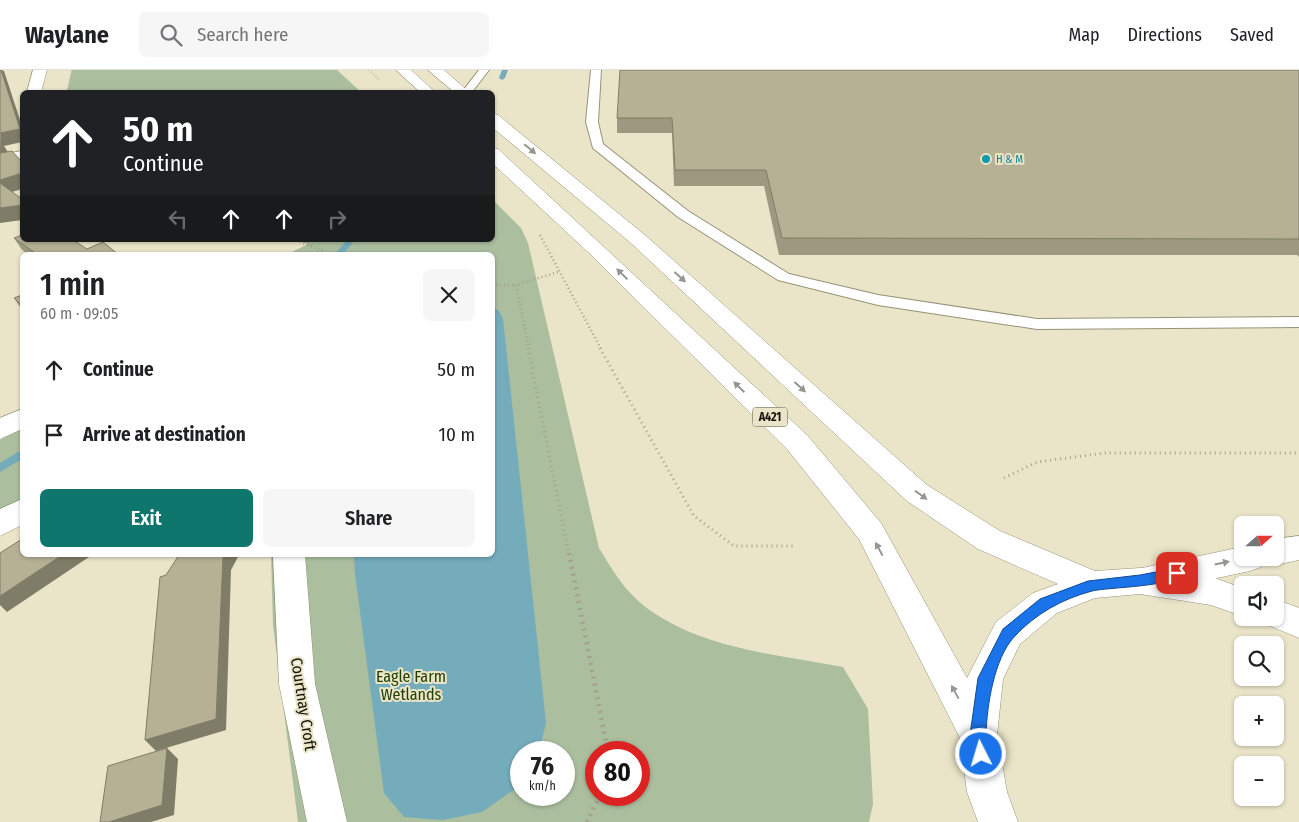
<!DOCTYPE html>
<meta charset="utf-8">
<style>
body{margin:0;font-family:"Fira Sans Condensed",sans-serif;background:#f6f6f6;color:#202124;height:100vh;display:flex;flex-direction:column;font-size:19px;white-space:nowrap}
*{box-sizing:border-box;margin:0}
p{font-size:16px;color:#757577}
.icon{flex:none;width:28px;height:28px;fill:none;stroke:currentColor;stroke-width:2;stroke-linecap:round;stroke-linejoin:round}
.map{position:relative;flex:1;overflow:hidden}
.details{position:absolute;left:20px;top:182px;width:475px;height:305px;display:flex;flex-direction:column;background:#fff;border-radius:8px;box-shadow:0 1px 4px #0004}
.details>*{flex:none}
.hud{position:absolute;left:20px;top:20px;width:475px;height:152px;border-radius:8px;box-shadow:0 1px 4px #0004;background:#202124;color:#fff;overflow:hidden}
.needle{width:32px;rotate:69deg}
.controls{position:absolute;left:1234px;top:446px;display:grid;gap:10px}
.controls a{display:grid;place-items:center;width:50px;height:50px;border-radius:8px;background:#fff;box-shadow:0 1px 4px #0004;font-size:25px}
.speed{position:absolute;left:510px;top:671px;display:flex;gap:10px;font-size:25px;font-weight:700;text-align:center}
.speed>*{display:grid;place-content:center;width:65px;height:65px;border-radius:50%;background:#fff;box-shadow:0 1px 4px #0004;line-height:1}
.speed small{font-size:12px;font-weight:400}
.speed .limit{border:8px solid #d22;background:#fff;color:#111}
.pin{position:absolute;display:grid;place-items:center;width:42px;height:42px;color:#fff;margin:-21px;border-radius:10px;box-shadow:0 2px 8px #0006}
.me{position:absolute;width:55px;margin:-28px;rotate:355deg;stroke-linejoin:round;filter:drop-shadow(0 0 4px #0008)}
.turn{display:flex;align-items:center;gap:18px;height:105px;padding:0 20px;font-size:22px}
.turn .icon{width:65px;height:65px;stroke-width:2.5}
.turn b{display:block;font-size:35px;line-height:42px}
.lanes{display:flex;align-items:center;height:48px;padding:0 20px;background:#0003;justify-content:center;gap:25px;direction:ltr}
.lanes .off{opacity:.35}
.round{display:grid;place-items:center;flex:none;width:52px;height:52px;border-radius:8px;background:#f6f6f6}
.headline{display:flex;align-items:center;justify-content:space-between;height:85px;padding:0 20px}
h1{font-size:30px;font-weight:600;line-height:38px}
.primary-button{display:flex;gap:10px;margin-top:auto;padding:10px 20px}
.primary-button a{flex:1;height:58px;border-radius:8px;background:#0f766e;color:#fff;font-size:20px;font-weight:600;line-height:58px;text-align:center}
.primary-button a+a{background:#f6f6f6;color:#202124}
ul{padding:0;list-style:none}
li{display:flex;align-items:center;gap:15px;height:65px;padding:0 20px}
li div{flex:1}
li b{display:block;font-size:19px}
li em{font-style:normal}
header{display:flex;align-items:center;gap:30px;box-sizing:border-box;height:70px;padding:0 25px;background:#fff;border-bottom:1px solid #e0e0e0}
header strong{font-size:24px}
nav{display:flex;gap:28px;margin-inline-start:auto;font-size:18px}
.search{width:350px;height:45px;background:#f6f6f6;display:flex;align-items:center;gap:12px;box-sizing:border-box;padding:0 18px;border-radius:8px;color:#757577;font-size:19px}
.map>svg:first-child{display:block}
.green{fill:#abbe9e;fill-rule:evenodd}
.water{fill:#75acbb}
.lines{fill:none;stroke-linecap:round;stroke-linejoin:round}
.stream{fill:#75acbb;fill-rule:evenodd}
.service-casing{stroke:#979278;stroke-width:2}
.minor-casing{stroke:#979278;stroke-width:1}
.trunk-casing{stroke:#979278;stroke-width:1}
.path-far3{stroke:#a4a08a;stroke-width:2;stroke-dasharray:0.5 2.5;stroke-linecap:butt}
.path-far2{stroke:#a4a08a;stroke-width:2.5;stroke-dasharray:1 3;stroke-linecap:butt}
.path-far1{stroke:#a4a08a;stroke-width:3;stroke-dasharray:1 4;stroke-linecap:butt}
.path{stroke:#a4a08a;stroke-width:4.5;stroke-dasharray:2 5;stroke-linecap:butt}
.service{fill:#fff;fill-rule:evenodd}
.minor{fill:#fff;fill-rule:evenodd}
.trunk{fill:#fff;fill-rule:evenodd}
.wall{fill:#9d9880}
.shaded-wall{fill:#7f7c68}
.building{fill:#b6b195;stroke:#7f7c68}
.oneway{fill:#969591}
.route{fill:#1a73e8;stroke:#114b97}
.culture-dot{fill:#0f9aa8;stroke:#eae5c9;stroke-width:2}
.labels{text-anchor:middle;stroke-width:4;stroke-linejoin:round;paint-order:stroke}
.far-culture-label{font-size:11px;fill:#0d838f;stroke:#eae5c9;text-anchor:start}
.shield{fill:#eae5c9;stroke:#565343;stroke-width:1}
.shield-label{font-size:12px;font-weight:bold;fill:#16140a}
.near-park-label{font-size:16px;fill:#234002;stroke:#eae5c9}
.near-street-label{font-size:16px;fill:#16140a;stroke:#eae5c9}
</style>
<header>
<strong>Waylane</strong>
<div class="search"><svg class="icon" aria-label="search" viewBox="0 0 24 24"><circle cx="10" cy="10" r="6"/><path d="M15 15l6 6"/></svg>Search here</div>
<nav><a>Map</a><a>Directions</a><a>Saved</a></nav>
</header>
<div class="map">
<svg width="1299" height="752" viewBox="0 0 1299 752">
<rect width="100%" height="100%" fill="#eae5c9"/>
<g class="green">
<path d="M 72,0 L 337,0 L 361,22 L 67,22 Z"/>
<path d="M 493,130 L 521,158 L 528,173 L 599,478 C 611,498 624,520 643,535 C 699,579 776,584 843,597 L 868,639 L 873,734 L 869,752 L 298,752 L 273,555 L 271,485 L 492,485 L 492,185 L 286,185 L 308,174 L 296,170 L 492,170 ZM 521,682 L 564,682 L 564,725 L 521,725 ZM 596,682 L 639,682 L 639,725 L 596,725 Z"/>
<path d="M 22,358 L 22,429 L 0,443 L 0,370 Z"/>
</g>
<path class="water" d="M 493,237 L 499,241 L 503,249 L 546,653 L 539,682 L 521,682 L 521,715 L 482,742 L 443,750 L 404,747 L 384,723 L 355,504 L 354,485 L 492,485 Z"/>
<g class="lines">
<g class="stream">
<path d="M 502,0 L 508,0 L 505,8 L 502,10 L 499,8 Z"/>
<path d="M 347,170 L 355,170 L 342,185 L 334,185 Z"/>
<path d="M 18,382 L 22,382 L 22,389 L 0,402 L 0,393 Z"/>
</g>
<defs>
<g id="service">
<path d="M 479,0 L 489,0 L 472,22 L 462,22 Z"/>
<path d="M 591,0 L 601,0 L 598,52 L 603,74 L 688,141 L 789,204 L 878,225 L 1037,249 L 1299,247 L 1299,257 L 1037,259 L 878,235 L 778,210 L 678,147 L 593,78 L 586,52 Z"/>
</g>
<g id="minor">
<path d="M 33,0 L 47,0 L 41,22 L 27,22 Z"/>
<path d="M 22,81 L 22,91 L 0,95 L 0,85 Z"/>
<path d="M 22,339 L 22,359 L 0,369 L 0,348 Z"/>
<path d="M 22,429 L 22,455 L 0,466 L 0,439 Z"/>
<path d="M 1299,466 L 1299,490 L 1275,495 L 1264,491 L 1261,497 L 1250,501 L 1142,524 L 1131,520 L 1126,511 L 1131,502 L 1142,498 L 1242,477 L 1242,488 L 1275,488 L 1275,469 Z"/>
<path d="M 273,485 L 305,485 L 315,614 L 347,752 L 307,752 L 279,614 Z"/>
</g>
<g id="trunk">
<path d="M 396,0 L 411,0 L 435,22 L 420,22 Z"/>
<path d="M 428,0 L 444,0 L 469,22 L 454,22 Z"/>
<path d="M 492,43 L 498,45 L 646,166 L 927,415 L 1000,461 L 1095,501 L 1140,498 L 1212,507 L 1242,518 L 1242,546 L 1211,535 L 1140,524 L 1095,528 L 1057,543 L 1020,574 L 1003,609 L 997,665 L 1007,722 L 1018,752 L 978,752 L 967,722 L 960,668 L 859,469 L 787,379 L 588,182 L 492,93 L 492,78 L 498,79 L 807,365 L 881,453 L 967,608 L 996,552 L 1033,523 L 1058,514 L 978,479 L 907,431 L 632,174 L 492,57 Z"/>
<path d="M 1275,529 L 1299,538 L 1299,568 L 1263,553 L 1260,548 L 1275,548 Z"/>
</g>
</defs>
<use href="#service" class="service-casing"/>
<use href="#minor" class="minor-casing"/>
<use href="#trunk" class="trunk-casing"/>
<g class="path-far3">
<path d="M 369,0 L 380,10"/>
<path d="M 67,22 L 72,0"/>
</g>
<g class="path-far2">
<path d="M 540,165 L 601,279"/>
<path d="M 296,170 L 333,185"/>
<path d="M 492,215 L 516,215"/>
<path d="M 529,279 L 516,215 L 558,202"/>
</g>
<g class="path-far1">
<path d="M 528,278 L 569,485"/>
<path d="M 600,278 L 694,446 L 734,476 L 794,476"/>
<path d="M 1004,408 L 1037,392 L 1105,383 L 1299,383"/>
</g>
<g class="path">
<path d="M 569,483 L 608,682"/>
<path d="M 587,752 L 600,725"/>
</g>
<use href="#service" class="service"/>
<use href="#minor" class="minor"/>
<use href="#trunk" class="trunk"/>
</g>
<g class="wall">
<path d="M 1299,0 L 1299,187 L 1297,185 L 779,185 L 764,116 L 674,116 L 672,63 L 617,63 L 617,48 Z"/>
<path d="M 14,168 L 87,179 L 119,185 L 29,185 L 22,180 Z"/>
<path d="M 22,225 L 22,240 L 14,228 Z"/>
</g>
<g class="shaded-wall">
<path d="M 1,0 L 4,1 L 22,56 L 22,72 L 4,76 L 8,82 L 0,83 Z"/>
<path d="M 22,103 L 22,119 L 5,124 L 0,115 L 0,110 Z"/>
<path d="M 22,135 L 22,150 L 0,153 L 0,138 Z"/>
<path d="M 62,485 L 92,485 L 7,542 L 0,535 L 0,526 Z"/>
<path d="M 224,485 L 239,485 L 231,500 L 226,660 L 156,681 L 145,670 Z"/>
<path d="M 167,678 L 178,689 L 174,745 L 151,752 L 109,752 Z"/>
</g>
<g class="building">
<path d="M 0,0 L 1,0 L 20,59 L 0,63 Z"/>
<path d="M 620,0 L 1299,0 L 1299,169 L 782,168 L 766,100 L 675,100 L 672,48 L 617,48 Z"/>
<path d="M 12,81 L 22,92 L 22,103 L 0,110 L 0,83 Z"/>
<path d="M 0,113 L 22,129 L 22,135 L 0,138 Z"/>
<path d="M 22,165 L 22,170 L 73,170 L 87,179 L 103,172 L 119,185 L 38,185 L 14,168 Z"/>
<path d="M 22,225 L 22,236 L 14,228 Z"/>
<path d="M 22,469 L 22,485 L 62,485 L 0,526 L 0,483 Z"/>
<path d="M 179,485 L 224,485 L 223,487 L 216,649 L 145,670 L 160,507 L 166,505 Z"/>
<path d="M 167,678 L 162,735 L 109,752 L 100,752 L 108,696 Z"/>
</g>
<defs><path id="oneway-solid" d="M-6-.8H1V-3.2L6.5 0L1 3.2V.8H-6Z" transform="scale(1.25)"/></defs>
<g class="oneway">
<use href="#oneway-solid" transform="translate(530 79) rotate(40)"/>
<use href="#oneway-solid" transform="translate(622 204) rotate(-136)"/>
<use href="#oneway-solid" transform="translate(680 207) rotate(42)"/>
<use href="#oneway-solid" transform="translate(739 317) rotate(-136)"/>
<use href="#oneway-solid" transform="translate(800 317) rotate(42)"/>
<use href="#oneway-solid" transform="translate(921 425) rotate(36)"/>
<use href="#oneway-solid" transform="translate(879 479) rotate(-118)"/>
<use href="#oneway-solid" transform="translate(1222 493) rotate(-12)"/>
<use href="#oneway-solid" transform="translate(955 622) rotate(-118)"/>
</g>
<path class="route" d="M 1177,498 L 1183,503 C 1176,517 1108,517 1092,521 C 1062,529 1035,544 1014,567 C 994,589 987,635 986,664 C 986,673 990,681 987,690 L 981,692 L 975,690 L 970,665 L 978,608 L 1003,559 L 1040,529 L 1088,511 L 1140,505 Z"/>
<circle class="culture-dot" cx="986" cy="89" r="5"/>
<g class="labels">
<g class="far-culture-label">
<text x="996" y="93">H &amp; M</text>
</g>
<rect class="shield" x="752.5" y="337.5" width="35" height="19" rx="4"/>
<g class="shield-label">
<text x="770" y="351">A421</text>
</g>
<g class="near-park-label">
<text x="411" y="612">Eagle Farm<tspan x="411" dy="18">Wetlands</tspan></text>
</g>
<g class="near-street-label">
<text transform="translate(304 634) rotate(81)" y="6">Courtnay Croft</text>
</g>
</g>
</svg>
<div class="controls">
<a><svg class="needle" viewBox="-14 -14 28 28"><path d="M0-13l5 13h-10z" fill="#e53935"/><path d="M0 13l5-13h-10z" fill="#757577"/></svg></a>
<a><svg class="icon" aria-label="sound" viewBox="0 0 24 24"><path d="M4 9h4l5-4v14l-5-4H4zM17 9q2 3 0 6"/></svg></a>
<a><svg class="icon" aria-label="search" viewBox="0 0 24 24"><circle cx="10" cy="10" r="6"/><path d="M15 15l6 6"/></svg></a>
<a>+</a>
<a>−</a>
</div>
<div class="speed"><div>76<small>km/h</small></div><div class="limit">80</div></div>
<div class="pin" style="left:1177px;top:503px;background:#d93025"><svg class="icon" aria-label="arrive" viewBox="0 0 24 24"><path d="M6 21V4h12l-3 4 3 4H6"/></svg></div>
<svg class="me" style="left:981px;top:684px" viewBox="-20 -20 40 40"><circle r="17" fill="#1a73e8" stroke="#fff" stroke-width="3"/><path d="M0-11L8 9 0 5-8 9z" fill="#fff"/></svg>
<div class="hud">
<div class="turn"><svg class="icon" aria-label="ahead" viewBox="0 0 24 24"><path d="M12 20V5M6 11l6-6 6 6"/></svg><div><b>50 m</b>Continue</div></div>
<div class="lanes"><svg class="icon off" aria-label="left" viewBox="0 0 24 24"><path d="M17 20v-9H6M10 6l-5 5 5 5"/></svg><svg class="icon" aria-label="ahead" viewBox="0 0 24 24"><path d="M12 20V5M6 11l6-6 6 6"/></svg><svg class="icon" aria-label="ahead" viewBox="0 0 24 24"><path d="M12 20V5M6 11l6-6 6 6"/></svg><svg class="icon off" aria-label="right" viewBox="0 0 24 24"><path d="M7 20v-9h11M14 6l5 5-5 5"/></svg></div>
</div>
<section class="details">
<div class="headline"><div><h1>1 min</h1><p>60 m · 09:05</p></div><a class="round"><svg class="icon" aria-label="close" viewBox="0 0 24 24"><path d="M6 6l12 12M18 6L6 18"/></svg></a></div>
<ul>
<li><svg class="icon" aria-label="ahead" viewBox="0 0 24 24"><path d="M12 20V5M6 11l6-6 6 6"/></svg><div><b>Continue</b></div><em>50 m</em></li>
<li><svg class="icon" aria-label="arrive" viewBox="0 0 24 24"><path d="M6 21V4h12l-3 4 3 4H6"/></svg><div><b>Arrive at destination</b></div><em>10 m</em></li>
</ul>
<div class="primary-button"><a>Exit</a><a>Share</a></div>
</section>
</div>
